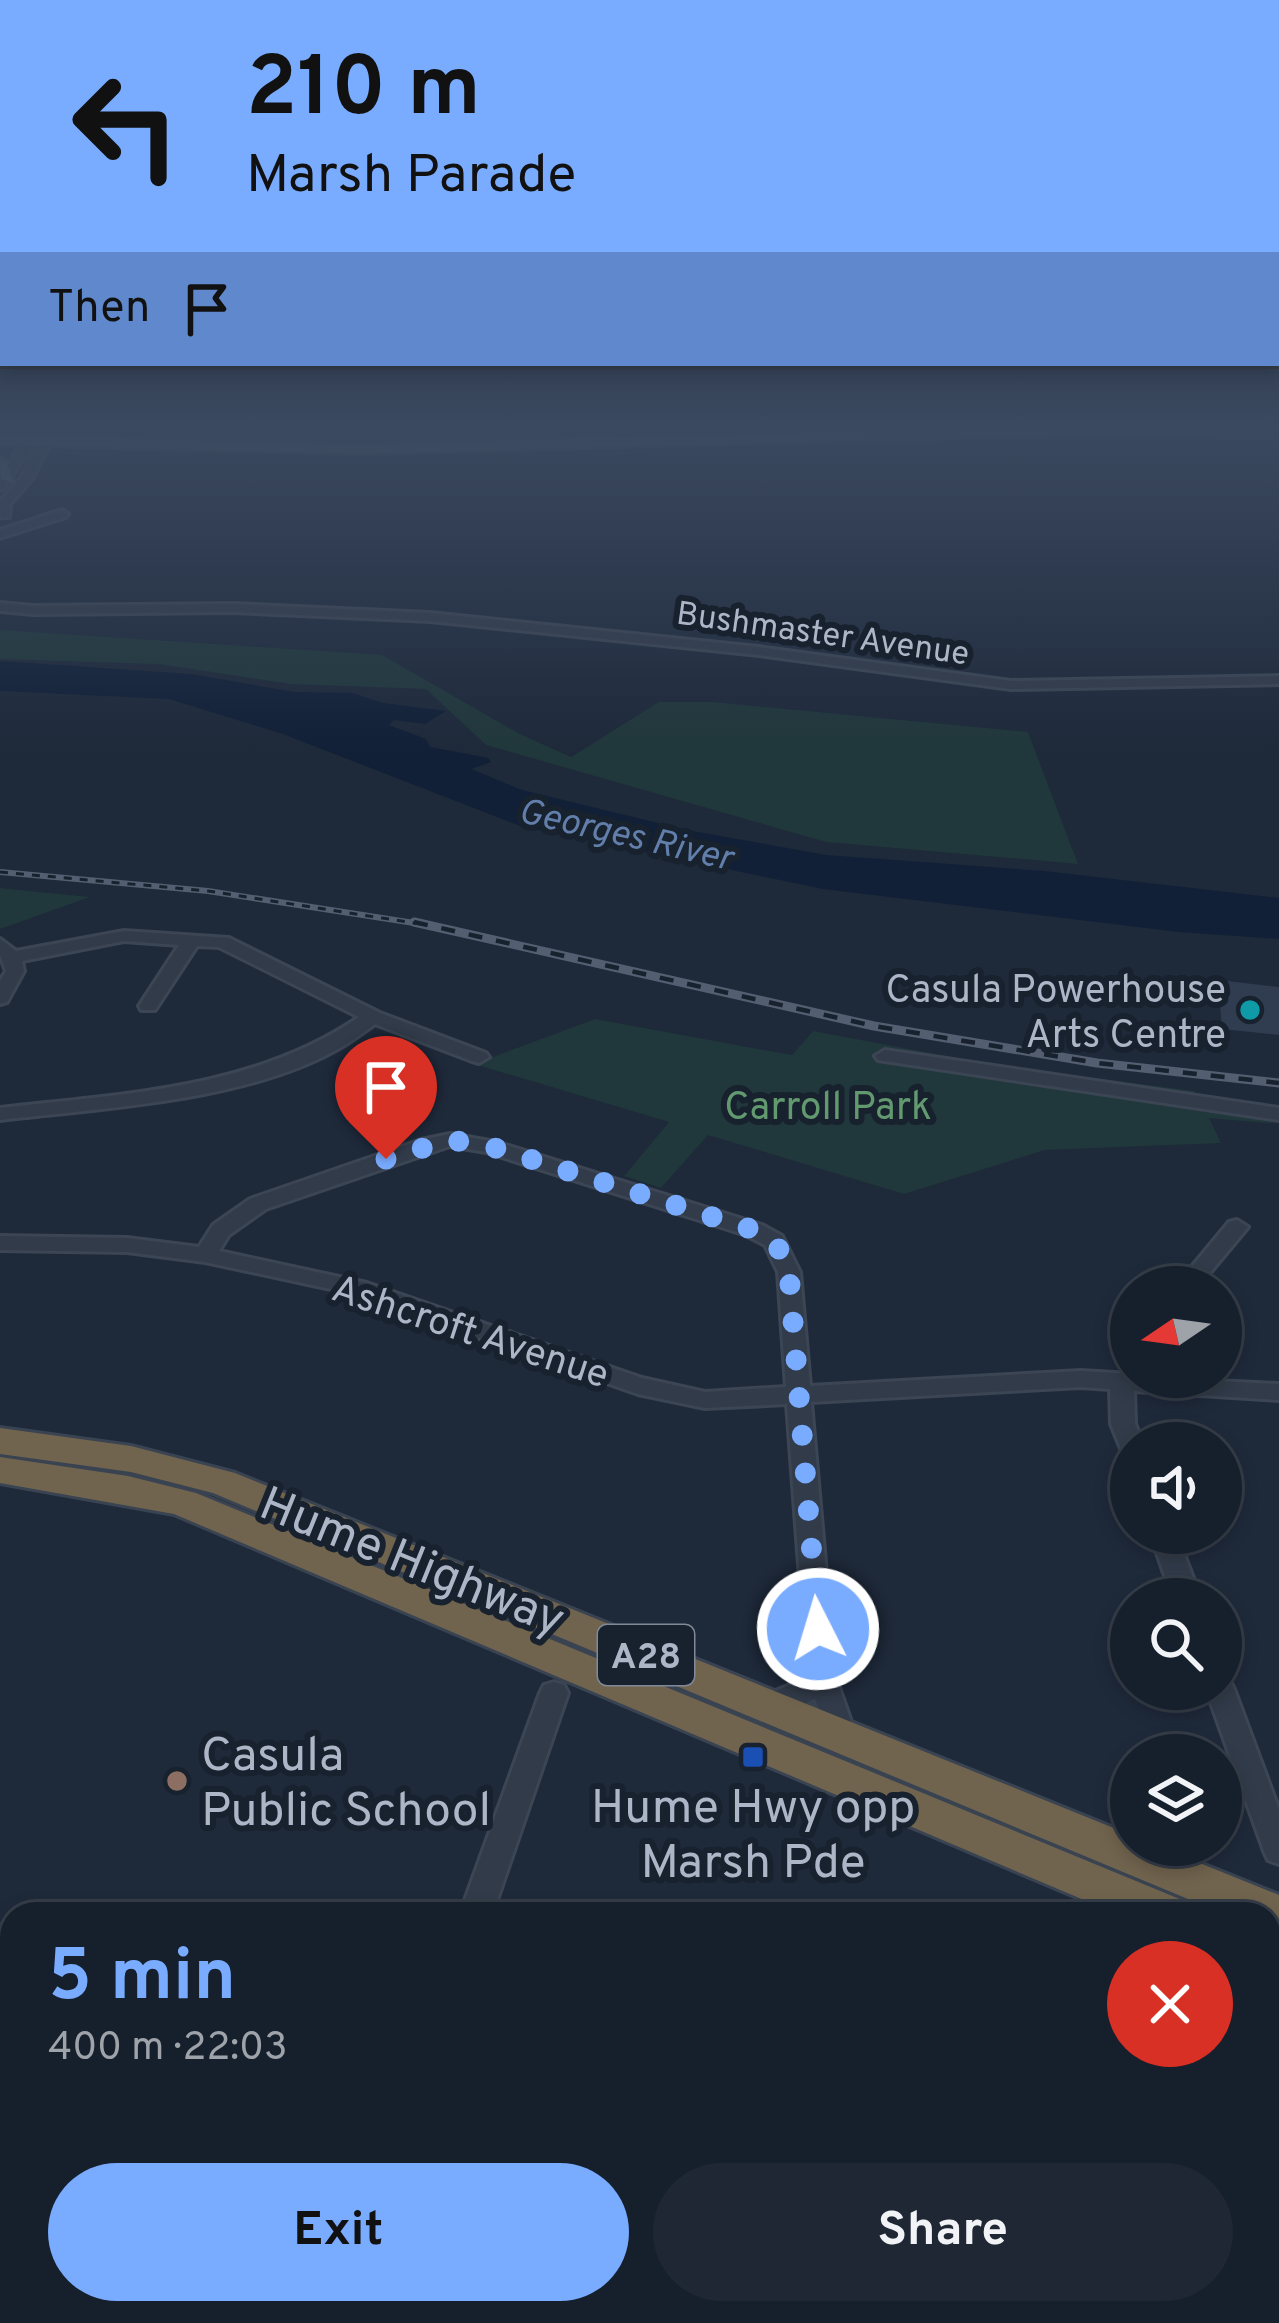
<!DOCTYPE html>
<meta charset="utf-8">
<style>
body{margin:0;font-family:Overpass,sans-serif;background:#1f2734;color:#f1f3f6;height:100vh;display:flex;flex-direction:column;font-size:45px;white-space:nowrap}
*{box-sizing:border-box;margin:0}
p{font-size:39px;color:#9ea2a9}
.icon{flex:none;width:66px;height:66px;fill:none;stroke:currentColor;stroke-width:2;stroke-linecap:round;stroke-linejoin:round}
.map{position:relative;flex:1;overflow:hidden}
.panel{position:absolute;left:0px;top:1902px;width:1281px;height:423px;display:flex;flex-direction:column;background:#161f2c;border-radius:36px 36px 0 0;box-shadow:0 6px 18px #0003,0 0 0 3px #353d48}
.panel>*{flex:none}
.top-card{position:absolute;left:0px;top:0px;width:1281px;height:366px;box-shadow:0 6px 18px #0003,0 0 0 3px #353d48;background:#79abff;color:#111;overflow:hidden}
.needle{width:78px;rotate:257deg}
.buttons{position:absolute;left:1110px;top:1266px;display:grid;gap:24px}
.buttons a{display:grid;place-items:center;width:132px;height:132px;border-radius:50%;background:#161f2c;box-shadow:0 6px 18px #0003,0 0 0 3px #353d48;font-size:60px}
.pin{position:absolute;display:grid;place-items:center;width:102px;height:102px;color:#fff;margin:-123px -51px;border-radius:50% 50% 50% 0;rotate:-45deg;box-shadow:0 0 12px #0007}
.pin .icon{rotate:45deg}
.me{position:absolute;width:132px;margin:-66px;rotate:355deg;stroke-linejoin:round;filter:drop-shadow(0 0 9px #0008)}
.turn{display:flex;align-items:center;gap:42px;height:252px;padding:0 48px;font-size:54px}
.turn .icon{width:156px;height:156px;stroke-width:2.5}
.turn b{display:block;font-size:84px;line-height:102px}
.then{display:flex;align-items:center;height:114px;padding:0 48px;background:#0003;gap:24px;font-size:45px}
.round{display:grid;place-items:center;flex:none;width:126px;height:126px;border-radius:63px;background:#1f2734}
.head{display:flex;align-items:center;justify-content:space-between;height:204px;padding:0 48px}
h1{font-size:72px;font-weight:700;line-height:90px;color:#79abff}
.cta{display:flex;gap:24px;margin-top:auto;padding:24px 48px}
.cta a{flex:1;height:138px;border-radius:72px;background:#79abff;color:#111;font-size:48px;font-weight:700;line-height:138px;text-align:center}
.cta a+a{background:#1f2734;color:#f1f3f6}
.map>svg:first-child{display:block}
.green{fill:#20373b}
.water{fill:#112037}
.building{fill:#303d51}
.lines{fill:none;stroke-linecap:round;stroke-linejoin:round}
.minor-casing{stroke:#3b4553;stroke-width:6}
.major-casing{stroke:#3b4553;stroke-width:6}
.highway-casing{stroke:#394351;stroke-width:6}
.minor{fill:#323b4a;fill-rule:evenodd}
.major{fill:#4f5a6a;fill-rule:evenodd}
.highway{fill:#71644e;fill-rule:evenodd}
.rail-far1-casing{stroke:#535f71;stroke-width:6}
.rail-casing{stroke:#535f71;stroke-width:9}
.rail-far1{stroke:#18212e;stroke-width:3;stroke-dasharray:8;stroke-linecap:butt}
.rail{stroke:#18212e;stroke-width:4.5;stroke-dasharray:14;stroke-linecap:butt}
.route{stroke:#79abff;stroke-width:21;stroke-dasharray:0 37.8}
.culture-dot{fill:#0f9aa8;stroke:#18212e;stroke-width:4.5}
.transit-dot{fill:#1a4fb4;stroke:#18212e;stroke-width:4.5}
.education-dot{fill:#8d6e63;stroke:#18212e;stroke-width:4.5}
.labels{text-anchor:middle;stroke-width:12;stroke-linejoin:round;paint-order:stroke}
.far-street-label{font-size:33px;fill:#acb6c7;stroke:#18212e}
.far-water-label{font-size:36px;font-style:italic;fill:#617faa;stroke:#18212e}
.shield{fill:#18212e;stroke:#808999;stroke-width:3}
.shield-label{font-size:36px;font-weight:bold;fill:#acb6c7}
.poi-label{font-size:39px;fill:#acb6c7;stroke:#18212e;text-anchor:end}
.park-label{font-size:39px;fill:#62996f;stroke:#18212e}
.street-label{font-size:39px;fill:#acb6c7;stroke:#18212e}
.near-street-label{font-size:48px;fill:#acb6c7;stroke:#18212e}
.near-poi-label{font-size:48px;fill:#acb6c7;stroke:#18212e;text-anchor:start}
</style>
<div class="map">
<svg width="1279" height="2323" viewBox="0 0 1279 2323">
<rect width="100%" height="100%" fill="#1e293a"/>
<g class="green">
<path d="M 0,630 L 382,655 L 518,733 L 571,757 L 659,702 L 712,702 L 1028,732 L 1078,864 L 826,842 L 486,745 L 426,689 L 291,684 L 159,664 L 0,659 Z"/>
<path d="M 0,888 L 90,897 L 0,929 Z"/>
<path d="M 595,1019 L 792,1055 L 813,1031 L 989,1064 L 1194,1091 L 1202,1107 L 1279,1124 L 1209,1118 L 1221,1143 L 1045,1150 L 904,1194 L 708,1135 L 661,1188 L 624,1176 L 669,1122 L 474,1064 Z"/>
</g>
<path class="water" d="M 0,661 L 191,674 L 294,692 L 352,693 L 383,703 L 446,711 L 425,724 L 394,720 L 389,725 L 426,739 L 430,747 L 488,758 L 491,762 L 471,769 L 522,790 L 687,830 L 826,855 L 1044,871 L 1279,898 L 1279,939 L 1179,932 L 823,889 L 520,826 L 283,734 L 169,699 L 0,691 Z"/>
<path class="building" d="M 1218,980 L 1279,987 L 1279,1035 L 1222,1029 Z"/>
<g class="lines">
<defs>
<g id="minor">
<path d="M 648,425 L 665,425 L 609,444 L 599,442 Z"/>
<path d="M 39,443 L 49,445 L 32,479 L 10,504 L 9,517 L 1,517 L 0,501 L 21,478 Z"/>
<path d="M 22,444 L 32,446 L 4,488 L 0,490 L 0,477 Z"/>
<path d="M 62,510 L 68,514 L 66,517 L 0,538 L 0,530 Z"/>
<path d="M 0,603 L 33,606 L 232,604 L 430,613 L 759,647 L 1011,681 L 1279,676 L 1279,684 L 1011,689 L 759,655 L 430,621 L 232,612 L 33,614 L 0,611 Z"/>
<path d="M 124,931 L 229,938 L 380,1013 L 486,1053 L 489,1057 L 479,1063 L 472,1061 L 375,1024 C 362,1033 350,1043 336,1050 C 245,1101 103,1108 0,1120 L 0,1108 C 123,1094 254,1089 359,1017 L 219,947 L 197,946 L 155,1010 L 141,1010 L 139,1006 L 179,945 L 124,941 L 22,961 L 24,971 L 7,1002 L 0,1004 L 0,981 L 6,971 L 0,955 L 0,939 L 16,951 Z"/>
<path d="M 885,1050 L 1279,1108 L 1279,1120 L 878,1060 L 875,1056 Z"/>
<path d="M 450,1134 L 496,1142 L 762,1225 L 782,1236 L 800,1272 L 810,1386 L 1081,1371 L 1131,1374 L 1131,1377 L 1279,1384 L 1279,1400 L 1134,1391 L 1135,1424 L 1143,1443 L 1131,1443 L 1131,1454 L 1122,1451 L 1111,1424 L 1110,1389 L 1081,1387 L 811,1402 L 835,1676 L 856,1736 L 852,1744 L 842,1748 L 832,1744 L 815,1699 L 772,1718 L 762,1714 L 758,1706 C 767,1688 794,1689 807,1673 L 787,1404 L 705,1408 L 638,1394 L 354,1294 L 205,1262 L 127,1252 L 0,1250 L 0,1236 L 127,1238 L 199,1247 L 213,1225 L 250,1199 L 421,1140 ZM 450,1146 L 486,1152 L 746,1235 L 765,1245 L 778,1272 L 786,1387 L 705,1392 L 642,1378 L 367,1283 L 219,1251 L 229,1235 L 266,1209 Z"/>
<path d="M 1237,1220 L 1248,1227 L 1198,1287 L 1175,1287 L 1229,1222 Z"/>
<path d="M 1150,1533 L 1176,1533 L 1201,1599 L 1173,1599 Z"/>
<path d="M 1221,1678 L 1230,1681 L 1234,1689 L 1279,1810 L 1279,1864 L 1268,1860 L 1264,1851 L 1206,1689 L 1221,1689 Z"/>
<path d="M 554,1682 L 564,1685 L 568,1693 L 497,1900 L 497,1914 L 465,1914 L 465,1900 L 540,1693 L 544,1685 Z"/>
<path d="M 12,2199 L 12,2283 L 0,2288 L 0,2204 Z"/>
<path d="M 1269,2215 L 1279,2219 L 1279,2256 L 1269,2252 Z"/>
</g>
<g id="major">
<path d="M 1084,425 L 1250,425 L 1243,429 L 359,453 L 0,444 L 0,436 L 359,445 Z"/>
<path d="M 0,458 L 7,462 L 13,482 L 1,479 Z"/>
</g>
<g id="highway">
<path d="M 0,1428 L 131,1446 L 235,1473 L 1131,1835 L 1131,1845 L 1155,1845 L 1279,1895 L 1279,1936 L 1269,1932 L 1269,1914 L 1224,1914 L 213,1493 L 131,1472 L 0,1454 Z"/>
<path d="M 0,1457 L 128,1476 L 196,1493 L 1182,1900 L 1188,1914 L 1117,1914 L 174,1514 L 0,1483 Z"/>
<path d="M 1269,1936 L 1279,1940 L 1279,1982 L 1269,1978 Z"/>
</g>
</defs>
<use href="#minor" class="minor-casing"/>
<use href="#major" class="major-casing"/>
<use href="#highway" class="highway-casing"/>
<use href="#minor" class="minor"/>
<use href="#major" class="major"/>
<use href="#highway" class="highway"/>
<defs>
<path id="rail-far1" d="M 0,872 L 208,891 L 427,925"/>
<path id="rail" d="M 414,922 L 874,1026 L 1097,1063 L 1279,1083"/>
</defs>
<use href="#rail-far1" class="rail-far1-casing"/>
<use href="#rail" class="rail-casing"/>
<use href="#rail-far1" class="rail-far1"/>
<use href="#rail" class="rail"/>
</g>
<linearGradient id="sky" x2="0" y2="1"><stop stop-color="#101720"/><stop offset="0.57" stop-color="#3b4960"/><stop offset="1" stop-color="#3b4960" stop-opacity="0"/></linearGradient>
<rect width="1279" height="750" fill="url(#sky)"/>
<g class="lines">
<path class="route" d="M 386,1159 L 450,1140 L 489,1146 L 754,1230 C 774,1241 783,1249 789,1272 L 818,1629"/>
</g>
<circle class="culture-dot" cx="1250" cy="1010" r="12"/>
<rect class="transit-dot" x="741" y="1745" width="24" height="24" rx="6"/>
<circle class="education-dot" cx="177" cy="1781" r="12"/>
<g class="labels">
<g class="far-street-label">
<text transform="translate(823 632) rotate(8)" y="12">Bushmaster Avenue</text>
</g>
<g class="far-water-label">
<text transform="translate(626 833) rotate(13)" y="13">Georges River</text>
</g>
<rect class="shield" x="598" y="1625" width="96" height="60" rx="9"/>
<g class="shield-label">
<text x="646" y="1668">A28</text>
</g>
<g class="poi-label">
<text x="1226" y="1002">Casula Powerhouse<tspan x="1226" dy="45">Arts Centre</tspan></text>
</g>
<g class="park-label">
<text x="828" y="1119">Carroll Park</text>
</g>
<g class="street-label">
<text transform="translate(471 1330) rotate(18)" y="14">Ashcroft Avenue</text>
</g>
<g class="near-street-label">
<text transform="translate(413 1560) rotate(22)" y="17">Hume Highway</text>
</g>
<g class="near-poi-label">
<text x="201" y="1770">Casula<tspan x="201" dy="55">Public School</tspan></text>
<text x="753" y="1822" text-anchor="middle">Hume Hwy opp<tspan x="753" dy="55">Marsh Pde</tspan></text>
</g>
</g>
</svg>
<div class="buttons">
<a><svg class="needle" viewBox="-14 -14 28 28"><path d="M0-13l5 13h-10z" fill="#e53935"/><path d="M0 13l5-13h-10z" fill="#9ea2a9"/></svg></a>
<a><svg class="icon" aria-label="sound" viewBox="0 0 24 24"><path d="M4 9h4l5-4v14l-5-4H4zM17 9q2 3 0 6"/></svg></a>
<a><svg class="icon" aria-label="search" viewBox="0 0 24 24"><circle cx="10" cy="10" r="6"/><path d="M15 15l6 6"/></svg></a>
<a><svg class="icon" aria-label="layers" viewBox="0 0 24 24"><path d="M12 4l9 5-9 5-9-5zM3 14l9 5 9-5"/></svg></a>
</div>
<div class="pin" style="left:386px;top:1159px;background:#d93025"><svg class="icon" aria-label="arrive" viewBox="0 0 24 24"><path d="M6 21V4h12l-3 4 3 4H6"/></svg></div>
<svg class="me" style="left:818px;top:1629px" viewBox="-20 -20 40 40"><circle r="17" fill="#79abff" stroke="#fff" stroke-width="3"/><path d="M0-11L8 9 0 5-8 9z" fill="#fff"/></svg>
<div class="top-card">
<div class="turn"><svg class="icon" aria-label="left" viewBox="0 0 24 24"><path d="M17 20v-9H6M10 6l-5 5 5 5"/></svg><div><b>210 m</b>Marsh Parade</div></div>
<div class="then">Then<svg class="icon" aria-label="arrive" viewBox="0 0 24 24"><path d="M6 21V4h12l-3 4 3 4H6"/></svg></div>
</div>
<section class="panel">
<div class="head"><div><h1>5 min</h1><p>400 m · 22:03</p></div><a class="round" style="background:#d93025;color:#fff"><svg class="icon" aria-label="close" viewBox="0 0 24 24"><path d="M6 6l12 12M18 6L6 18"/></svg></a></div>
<div class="cta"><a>Exit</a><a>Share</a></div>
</section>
</div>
